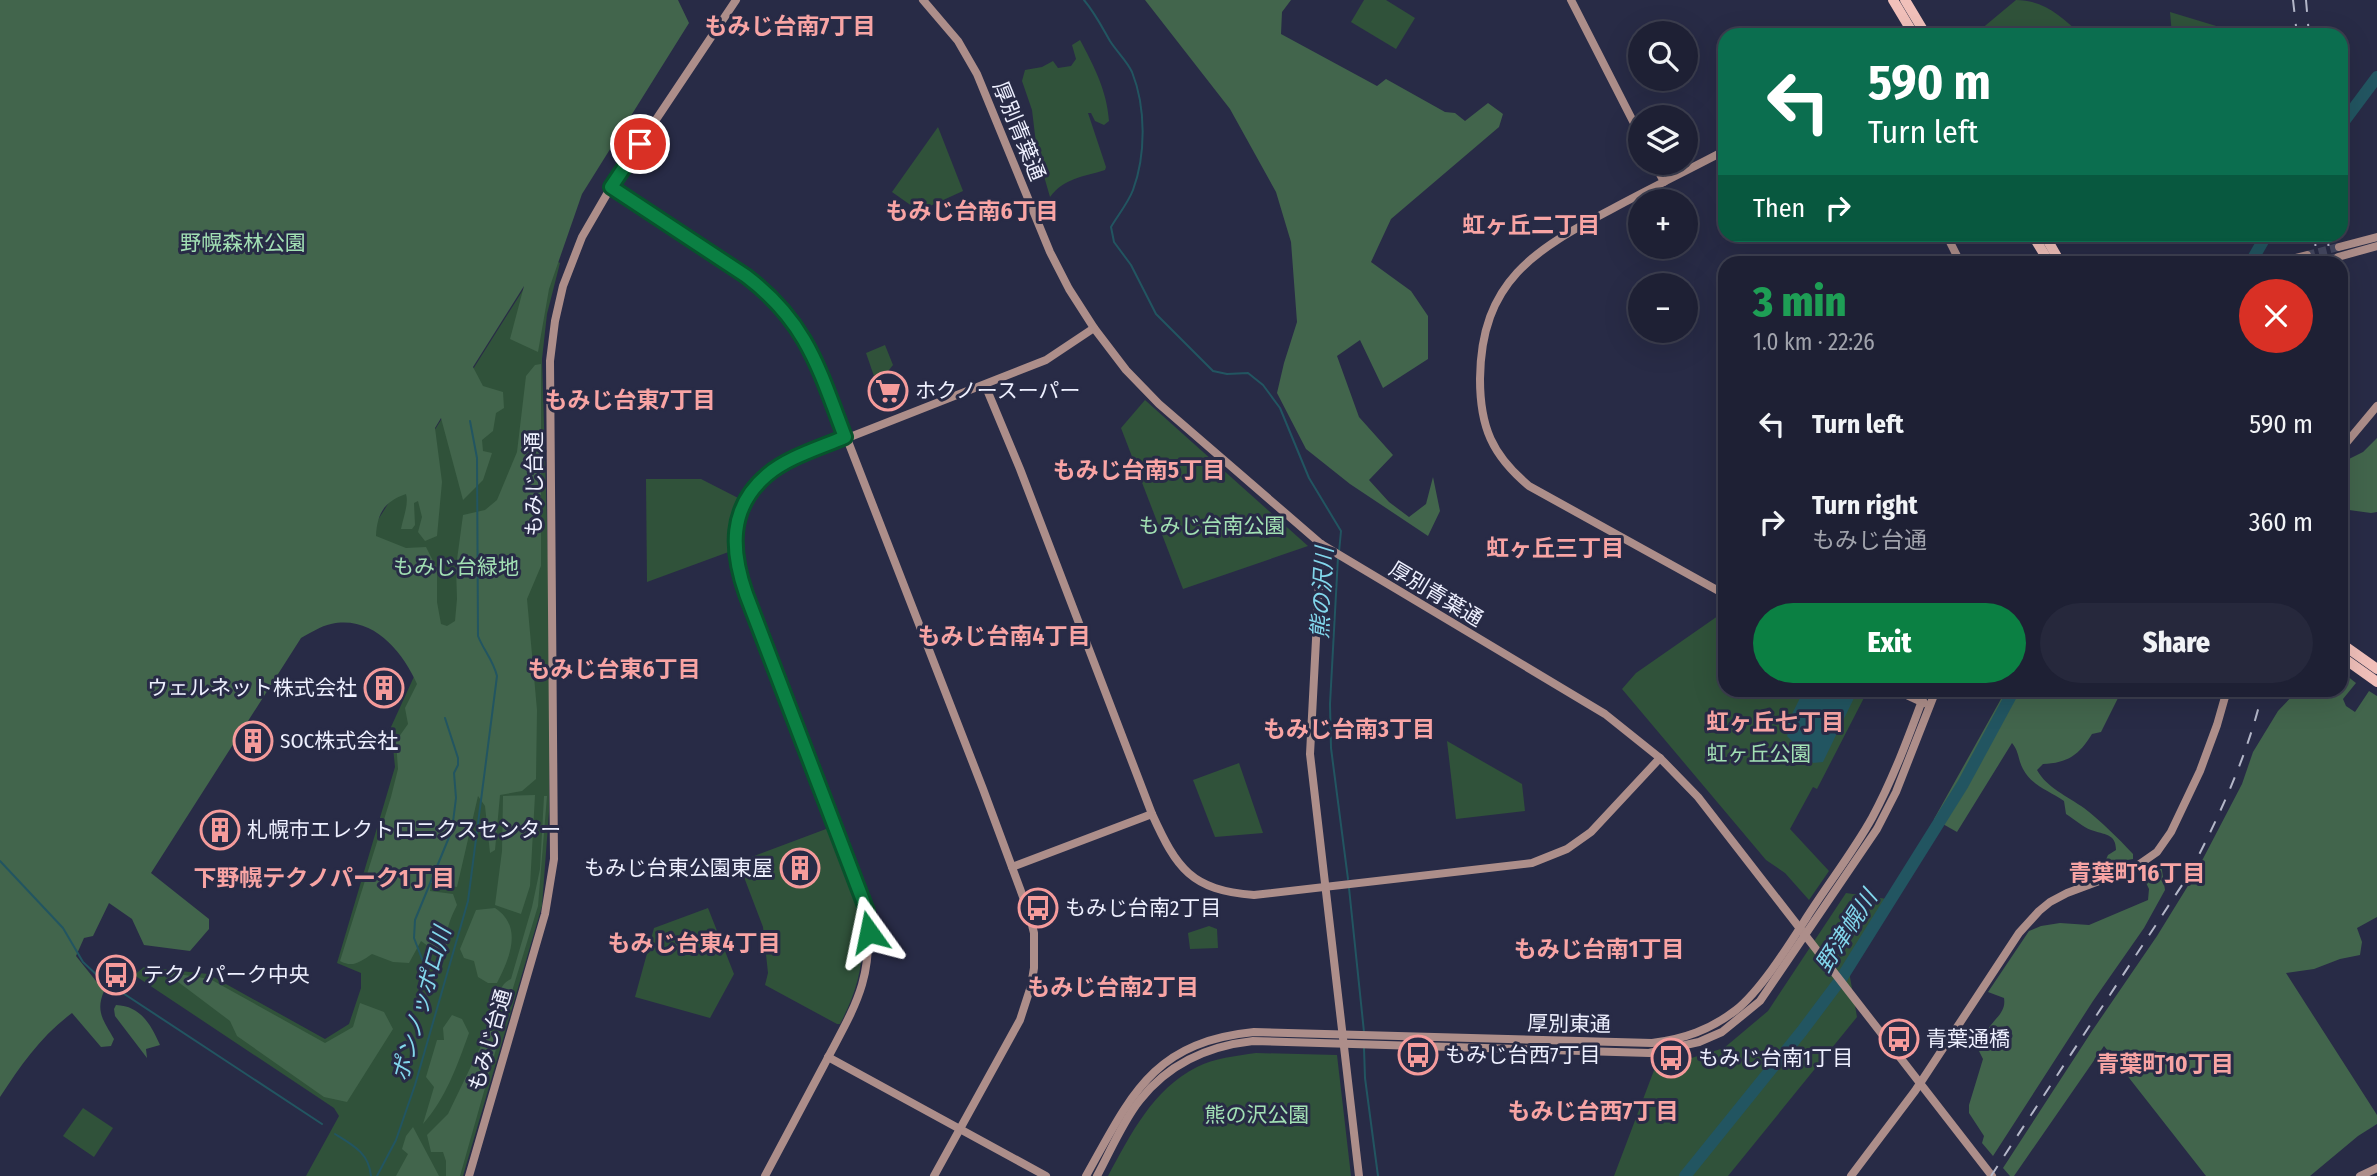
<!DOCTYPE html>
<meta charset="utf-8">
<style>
body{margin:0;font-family:"Fira Sans Condensed","Noto Sans JP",sans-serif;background:#26283c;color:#f1f3f6;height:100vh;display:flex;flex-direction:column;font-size:26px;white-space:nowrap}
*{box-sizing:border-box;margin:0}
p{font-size:23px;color:#a1a3ac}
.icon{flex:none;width:38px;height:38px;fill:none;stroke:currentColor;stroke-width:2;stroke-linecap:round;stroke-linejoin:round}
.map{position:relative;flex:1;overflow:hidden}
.details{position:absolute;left:1718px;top:256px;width:630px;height:441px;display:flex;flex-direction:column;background:#1e2034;border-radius:21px;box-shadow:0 7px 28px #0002,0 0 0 2px #3c3e4f}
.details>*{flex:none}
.banner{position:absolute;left:1718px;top:28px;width:630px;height:214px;border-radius:21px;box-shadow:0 7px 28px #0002,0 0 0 2px #3c3e4f;background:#0b6e4f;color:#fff;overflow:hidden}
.fabs{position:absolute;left:1628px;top:21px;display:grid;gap:14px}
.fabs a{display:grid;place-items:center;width:70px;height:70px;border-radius:50%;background:#1e2034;box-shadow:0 7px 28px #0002,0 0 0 2px #3c3e4f;font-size:35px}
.pin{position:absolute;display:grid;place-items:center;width:60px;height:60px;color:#fff;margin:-30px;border:4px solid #fff;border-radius:50%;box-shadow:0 2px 7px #0007}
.me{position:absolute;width:77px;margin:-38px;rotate:348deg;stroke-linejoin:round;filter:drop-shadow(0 0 5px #0008)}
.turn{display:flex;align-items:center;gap:24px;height:147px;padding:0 35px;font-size:32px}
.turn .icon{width:91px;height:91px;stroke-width:2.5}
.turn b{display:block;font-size:49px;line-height:60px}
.then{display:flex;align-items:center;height:66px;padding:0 35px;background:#0003;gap:14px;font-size:26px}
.round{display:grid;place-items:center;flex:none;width:74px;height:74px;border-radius:37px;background:#26283c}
.headline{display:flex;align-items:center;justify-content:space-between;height:119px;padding:0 35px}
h1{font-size:42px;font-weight:800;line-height:52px;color:#1e9e55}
.primary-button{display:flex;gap:14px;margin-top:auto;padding:14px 35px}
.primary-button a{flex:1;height:80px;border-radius:42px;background:#0b8043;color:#fff;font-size:28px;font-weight:800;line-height:80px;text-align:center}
.primary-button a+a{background:#26283c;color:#f1f3f6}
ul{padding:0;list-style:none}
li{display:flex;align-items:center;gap:21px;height:98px;padding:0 35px}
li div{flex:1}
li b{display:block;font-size:26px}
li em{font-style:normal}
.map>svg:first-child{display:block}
.green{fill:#30523a}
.forest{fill:#42654c}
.water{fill:#225561}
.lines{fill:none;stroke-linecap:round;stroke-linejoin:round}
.stream{stroke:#225561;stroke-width:2}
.river{stroke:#225561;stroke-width:12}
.secondary-tunnel{stroke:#464962;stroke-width:8;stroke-dasharray:8 4;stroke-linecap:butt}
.secondary{stroke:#ad8e8a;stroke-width:8}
.highway{stroke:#f1c0ba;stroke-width:10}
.rail{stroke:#b4b7c9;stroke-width:2;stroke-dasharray:12 12;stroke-linecap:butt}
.route-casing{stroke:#07532c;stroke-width:18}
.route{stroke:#0b8043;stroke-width:12}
.labels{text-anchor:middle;stroke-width:6;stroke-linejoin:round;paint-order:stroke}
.street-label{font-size:21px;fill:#eef0ff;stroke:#282b46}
.park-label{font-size:21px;fill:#a2e0b4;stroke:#282b46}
.poi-label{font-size:21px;fill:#eef0ff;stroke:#282b46;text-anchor:start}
.neighbourhood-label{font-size:23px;font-weight:bold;fill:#f8a4a4;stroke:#282b46}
.water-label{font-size:23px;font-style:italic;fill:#82d7ec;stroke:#282b46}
</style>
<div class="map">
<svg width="2377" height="1176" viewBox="0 0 2377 1176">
<rect width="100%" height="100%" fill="#282b46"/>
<g class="green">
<path d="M 1364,0 L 1386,0 L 1415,18 L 1396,49 L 1351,22 Z"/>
<path d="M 2016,0 C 2045,0 2061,17 2082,35 L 1974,35 Z"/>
<path d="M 2170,12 L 2246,35 L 2172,35 Z"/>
<path d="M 1080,40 C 1094,66 1107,91 1109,121 L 1104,125 L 1095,121 L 1091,113 L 1088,113 L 1106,167 L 1105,170 C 1083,177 1064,178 1050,197 L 1037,152 L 1032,110 L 1022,81 L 1025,70 L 1042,67 L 1053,61 L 1058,68 L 1071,66 L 1076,59 L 1072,45 Z"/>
<path d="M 938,127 L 963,191 L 919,211 L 892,192 Z"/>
<path d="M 545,255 L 560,263 L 547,314 L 542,359 L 551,654 L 549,812 L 542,906 L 463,1176 L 306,1176 L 339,1116 L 334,1108 L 134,975 L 144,967 L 208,974 L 325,1039 L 349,1024 L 361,988 L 361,973 L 337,963 L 395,767 L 391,727 L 417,670 L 340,580 Z"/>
<path d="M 885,345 L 893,365 L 889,370 L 874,376 L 866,353 Z"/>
<path d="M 1145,400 L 1308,546 L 1183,589 L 1121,428 Z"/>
<path d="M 646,479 L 701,479 L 746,502 L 734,550 L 647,582 Z"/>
<path d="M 1725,611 L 1726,690 L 1868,690 L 1817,789 L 1813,787 L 1790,829 L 1829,871 L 1809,900 L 1785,873 L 1766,860 L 1622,689 L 1636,673 Z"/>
<path d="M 1447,741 L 1522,784 L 1525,811 L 1456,819 Z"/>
<path d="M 1239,763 L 1263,833 L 1215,837 L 1193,780 Z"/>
<path d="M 826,829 L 829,830 C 857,905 881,947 840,1024 L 837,1024 L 765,985 L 768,973 L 763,927 L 739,864 L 741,861 Z"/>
<path d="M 1846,893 L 1887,899 L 1847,960 L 1857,1017 L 1728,1176 L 1614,1176 L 1656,1065 L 1675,1063 L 1724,1048 L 1768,1011 Z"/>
<path d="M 708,908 L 734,974 L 710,1018 L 635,997 L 654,928 Z"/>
<path d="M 1209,926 L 1217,929 L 1218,948 L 1190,949 L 1188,933 Z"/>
<path d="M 1256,1053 L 1337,1055 L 1351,1176 L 1108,1176 C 1131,1134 1152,1090 1197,1067 C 1214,1058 1236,1056 1256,1053 Z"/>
<path d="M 83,1108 L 113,1128 L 94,1157 L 63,1136 Z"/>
</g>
<g class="forest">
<path d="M 0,0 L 678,0 L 689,23 L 582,194 L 549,289 L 538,352 L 510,339 L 524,286 L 473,367 L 483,386 L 503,392 L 504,408 L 496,413 L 493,431 L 482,440 L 483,451 L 492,453 L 483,480 L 463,500 L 441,418 L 435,428 L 442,482 L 437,536 L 425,541 L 418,532 L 422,517 L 418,501 L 414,503 L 415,525 L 412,529 L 401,529 C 403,518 409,504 406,494 C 385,501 377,513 376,536 L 406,548 L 426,547 L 437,569 L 437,602 L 441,624 L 447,626 L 455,621 L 457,599 L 456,567 L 463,515 L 485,510 L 497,500 L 517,452 L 526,376 L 535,365 L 541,364 L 541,566 L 527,599 L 537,710 L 536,779 L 522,791 L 500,795 L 495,850 L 490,853 L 485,806 L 478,796 L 457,887 L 431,883 L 430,891 L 453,894 L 457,905 C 450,919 445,931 447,947 L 439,954 L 421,941 L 409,963 L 393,962 L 372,954 C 360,962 353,968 340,961 L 391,797 L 398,769 L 396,741 L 408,724 L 405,708 L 417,684 C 402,651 373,615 331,624 C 321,626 310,633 301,638 L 151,873 L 209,919 L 209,929 L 190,951 L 144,945 L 132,919 L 109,903 L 93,936 L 84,938 L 76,956 L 104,991 C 95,1012 104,1021 114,1039 L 111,1046 L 101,1047 L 72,1013 C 41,1036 21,1065 0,1097 Z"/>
<path d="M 1145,0 L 1291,0 L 1282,12 L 1281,34 L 1377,86 L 1386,79 L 1445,112 L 1455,113 L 1465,121 L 1488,103 L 1503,114 L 1499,127 L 1391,219 L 1371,262 L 1411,291 L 1428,316 L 1428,359 L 1383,388 L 1360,340 L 1337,356 L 1359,417 L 1393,455 L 1369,480 L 1389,502 L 1409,517 L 1426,504 L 1433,477 L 1440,511 L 1428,536 L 1350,484 L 1306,449 L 1277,393 L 1284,363 L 1297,322 L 1291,242 L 1276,192 L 1230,109 Z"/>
<path d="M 2377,438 L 2377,512 L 2371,513 L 2349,510 L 2342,499 L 2342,466 L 2347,460 L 2363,452 Z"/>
<path d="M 2342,672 L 2356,683 L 2343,699 L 2346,706 L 2355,712 L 2369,691 L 2377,696 L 2377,917 L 2357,928 L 2362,942 L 2360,955 L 2340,959 L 2314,969 L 2286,973 L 2377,1115 L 2377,1124 L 2358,1136 L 2310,1176 L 2206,1176 L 2104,1046 L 2014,1176 L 2010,1176 L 2003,1168 L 2092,1031 L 2157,936 L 2194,876 L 2242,784 L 2253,752 L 2278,711 L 2298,690 L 2342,690 Z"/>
<path d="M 2006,690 L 2122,690 L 2101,732 L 2092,734 C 2079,755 2068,763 2043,764 L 2037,770 C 2047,788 2067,796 2084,808 C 2102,822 2117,837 2133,854 L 2133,859 L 2104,864 L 2108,855 L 2116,850 C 2116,833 2104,835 2091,830 C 2083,827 2074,819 2066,814 L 2064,801 C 2049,791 2031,785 2023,769 C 2018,760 2019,751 2012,743 L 1957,832 L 1934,819 Z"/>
<path d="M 535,795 L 530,886 L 521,914 L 495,905 L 502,851 L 503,796 Z"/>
<path d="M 544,796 L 547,796 L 538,906 L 506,1011 L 498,1009 C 499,997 498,985 511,979 L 532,907 L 540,869 Z"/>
<path d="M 2161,864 L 2165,890 L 2144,928 L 2093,1001 L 1993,1156 L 1982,1143 L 1984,1136 L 1969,1113 L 1969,1105 L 1983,1059 L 1976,1045 C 1984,1037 1985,1032 1991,1025 C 1998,1016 2006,1010 2004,998 L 1988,992 L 2029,931 L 2041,926 L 2060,923 L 2089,925 L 2148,900 L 2149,889 L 2141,872 Z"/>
<path d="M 495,908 C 524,927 509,959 497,983 L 488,983 L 478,977 L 474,961 L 464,958 L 460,949 L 476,910 Z"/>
<path d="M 165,972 L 210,979 L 325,1043 L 353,1027 L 360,1003 L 384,1012 L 393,1029 L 347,1102 L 324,1097 L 237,1036 L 230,1021 Z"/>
<path d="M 116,1005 C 141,1006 151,1025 160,1045 L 146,1049 L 147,1058 L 115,1016 L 114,1009 Z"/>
<path d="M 452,1015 L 462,1019 L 469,1033 C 457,1066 446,1098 423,1124 L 434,1087 L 426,1077 L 437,1040 L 444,1040 L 443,1028 Z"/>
<path d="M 488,1031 L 496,1031 L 500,1035 L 460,1176 L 446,1176 L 446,1161 L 443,1152 L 431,1152 L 427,1135 L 448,1114 Z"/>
<path d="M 413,1127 L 439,1176 L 396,1176 L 408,1154 L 402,1149 L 406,1136 Z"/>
</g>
<path class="water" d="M 1804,690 L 1839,690 L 1855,696 L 1823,762 L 1813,763 L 1787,736 L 1789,731 L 1785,728 Z"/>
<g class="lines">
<g class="stream">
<path d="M 1084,0 C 1095,13 1102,27 1110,41 C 1117,52 1127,61 1132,72 C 1146,107 1146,155 1133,190 C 1128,203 1118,215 1111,227 L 1114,242 L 1131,265 L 1156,314 L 1213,371 L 1227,374 L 1248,373 L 1263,385 L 1280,408 L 1309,478 L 1341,531 L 1339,552"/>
<path d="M 1338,557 L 1330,704 L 1331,748 L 1348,879"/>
<path d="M 0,861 L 63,928 L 83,962 L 100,978 L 322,1124"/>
<path d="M 1349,888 L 1364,1032"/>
<path d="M 427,972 L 414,938 L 415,920 L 452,830 L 456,798 L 454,773 L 458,765 L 458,758 L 445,718"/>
<path d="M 1364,1048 L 1365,1078 L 1378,1176"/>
<path d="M 335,1134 C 353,1145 369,1153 371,1176"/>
<path d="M 377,1176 L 396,1140 L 415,1085 L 468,901 L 497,676 C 493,660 484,651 478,636 L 477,458 L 470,421"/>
</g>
<g class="river">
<path d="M 2342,124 L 2377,77"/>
<path d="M 2251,262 L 2267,234"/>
<path d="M 1685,1176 L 1802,1031 L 1841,979 L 1963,784 L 2014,690"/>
</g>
<g class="secondary-tunnel">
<path d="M 2307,255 L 2339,247"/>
<path d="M 2316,262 L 2338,257"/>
</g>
<g class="secondary">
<path d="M 923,0 L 958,41 L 977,74 L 1050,252 L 1069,289 L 1094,328 L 1126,370 L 1159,404 L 1321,544 L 1605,714 L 1660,758 L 1698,797 L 1992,1176"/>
<path d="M 1571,0 L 1640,135"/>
<path d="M 1726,150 C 1688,170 1649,189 1612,209 C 1534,250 1481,281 1480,379 C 1480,427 1492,455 1529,486 L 1726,595"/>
<path d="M 1654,163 L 1664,182"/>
<path d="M 611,187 L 762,288 L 791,318 L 806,339 L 818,364 L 983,789 L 1029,913 L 1034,933 L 1034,968 L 1031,986 L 1020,1020 L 934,1176"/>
<path d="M 1946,234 L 1960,262"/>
<path d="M 2339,247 L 2377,237"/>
<path d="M 2338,257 L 2377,246"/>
<path d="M 2280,262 L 2307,255"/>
<path d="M 985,385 L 1020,469 L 1152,814 C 1177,869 1191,890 1254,895 L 1532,863 L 1567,849 L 1591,832 L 1660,758"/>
<path d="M 2342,448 L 2377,406"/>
<path d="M 2342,538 L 2342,561"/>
<path d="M 1321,544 L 1310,754 L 1359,1176"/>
<path d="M 1896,690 L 1924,703"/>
<path d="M 1012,867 L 1152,814"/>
<path d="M 828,1057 L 1046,1176"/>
<path d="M 469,1176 L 545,914 L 554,859 L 550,361 L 555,321 L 563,286 L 582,237 L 611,187 L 736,0"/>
<path d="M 765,1176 C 784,1140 804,1103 823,1067 C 854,1007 874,982 867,911 L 739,572 C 728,516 746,487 794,459 L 1046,360 L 1094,328"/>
<path d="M 1086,1176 C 1131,1096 1152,1042 1254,1032 L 1652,1043 C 1684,1039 1710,1030 1736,1010 C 1761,990 1789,945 1807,917 C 1828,884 1853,852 1872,818 C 1894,777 1910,733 1926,690"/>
<path d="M 1097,1176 C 1110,1152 1123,1121 1140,1100 C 1169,1063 1208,1046 1253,1041 L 1649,1053 L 1699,1042 L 1722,1032 L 1760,1001 L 1877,829 L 1896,792 L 1936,690"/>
<path d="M 1851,1176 L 1915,1091 L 2019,933 L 2039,911 L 2050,902 L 2067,893 L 2134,868 L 2157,852 L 2171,832 L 2200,771 L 2217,725 L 2227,690"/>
<path d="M 2360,1176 L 2377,1168"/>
</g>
<g class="highway">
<path d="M 1893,0 L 1914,35"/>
<path d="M 1905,0 L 1926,35"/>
<path d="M 2032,234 L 2049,262"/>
<path d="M 2044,234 L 2060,262"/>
<path d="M 2342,644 L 2377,669"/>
<path d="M 2342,657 L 2377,682"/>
</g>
<g class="rail">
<path d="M 2293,0 L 2297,35"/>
<path d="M 2306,0 L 2309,35"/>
<path d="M 2315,234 L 2316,262"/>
<path d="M 2328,234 L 2329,262"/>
<path d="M 1991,1176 L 2188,876 C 2219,817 2248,755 2263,690"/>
</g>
</g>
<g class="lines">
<defs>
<path id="route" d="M 640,144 L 611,187 L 746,276 C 807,322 819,369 845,437 C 820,448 788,457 767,475 C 728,508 731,551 746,594 L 867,911 L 869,932"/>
</defs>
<use href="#route" class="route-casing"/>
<use href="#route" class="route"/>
</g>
<defs>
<symbol id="supermarket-ring" viewBox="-11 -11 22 22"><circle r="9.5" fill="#282b46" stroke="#f59b9b" stroke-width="1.5"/><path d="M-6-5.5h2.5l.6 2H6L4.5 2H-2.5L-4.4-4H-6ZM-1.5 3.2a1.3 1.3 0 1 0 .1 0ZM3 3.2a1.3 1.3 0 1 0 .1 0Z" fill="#f59b9b"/></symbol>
<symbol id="building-ring" viewBox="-11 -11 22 22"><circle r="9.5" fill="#282b46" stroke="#f59b9b" stroke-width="1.5"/><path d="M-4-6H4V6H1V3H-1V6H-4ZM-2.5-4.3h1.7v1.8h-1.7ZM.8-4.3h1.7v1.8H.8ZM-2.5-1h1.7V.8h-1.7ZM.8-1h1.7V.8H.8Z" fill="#f59b9b"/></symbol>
<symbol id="bus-ring" viewBox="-11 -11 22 22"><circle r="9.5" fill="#282b46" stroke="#f59b9b" stroke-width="1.5"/><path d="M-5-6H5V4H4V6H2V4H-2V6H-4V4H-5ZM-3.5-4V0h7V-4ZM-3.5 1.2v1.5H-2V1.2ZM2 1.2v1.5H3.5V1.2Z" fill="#f59b9b"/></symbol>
</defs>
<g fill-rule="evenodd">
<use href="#supermarket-ring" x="866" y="369" width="44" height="44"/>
<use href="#building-ring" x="362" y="666" width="44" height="44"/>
<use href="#building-ring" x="231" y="719" width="44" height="44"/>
<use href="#building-ring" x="198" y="808" width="44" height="44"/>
<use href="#building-ring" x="778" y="846" width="44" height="44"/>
<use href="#bus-ring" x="1016" y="886" width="44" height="44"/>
<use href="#bus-ring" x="94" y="953" width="44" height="44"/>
<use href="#bus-ring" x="1877" y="1017" width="44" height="44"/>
<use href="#bus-ring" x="1396" y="1033" width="44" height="44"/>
<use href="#bus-ring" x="1649" y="1036" width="44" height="44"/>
</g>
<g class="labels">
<g class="street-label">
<text transform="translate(1019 131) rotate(68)" y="7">厚別青葉通</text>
<text transform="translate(534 484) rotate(-90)" y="7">もみじ台通</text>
<text transform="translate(1436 594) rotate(31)" y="7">厚別青葉通</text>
<text transform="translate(1569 1024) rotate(1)" y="7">厚別東通</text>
<text transform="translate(490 1040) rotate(-74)" y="7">もみじ台通</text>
</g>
<g class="park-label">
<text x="243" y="250">野幌森林公園</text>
<text x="1212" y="533">もみじ台南公園</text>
<text x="456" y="574">もみじ台緑地</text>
<text x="1759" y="761">虹ヶ丘公園</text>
<text x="1257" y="1122">熊の沢公園</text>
</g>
<g class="poi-label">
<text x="915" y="398">ホクノースーパー</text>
<text x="357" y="695" text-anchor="end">ウェルネット株式会社</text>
<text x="280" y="748">SOC株式会社</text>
<text x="247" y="837">札幌市エレクトロニクスセンター</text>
<text x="773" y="875" text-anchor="end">もみじ台東公園東屋</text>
<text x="1065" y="915">もみじ台南2丁目</text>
<text x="143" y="982">テクノパーク中央</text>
<text x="1926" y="1046">青葉通橋</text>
<text x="1445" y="1062">もみじ台西7丁目</text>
<text x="1698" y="1065">もみじ台南1丁目</text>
</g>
<g class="neighbourhood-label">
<text x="790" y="34">もみじ台南7丁目</text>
<text x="972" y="219">もみじ台南6丁目</text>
<text x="1531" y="233">虹ヶ丘二丁目</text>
<text x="630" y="408">もみじ台東7丁目</text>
<text x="1139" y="478">もみじ台南5丁目</text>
<text x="1555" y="556">虹ヶ丘三丁目</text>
<text x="1004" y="644">もみじ台南4丁目</text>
<text x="614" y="677">もみじ台東6丁目</text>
<text x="1775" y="730">虹ヶ丘七丁目</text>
<text x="1349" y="737">もみじ台南3丁目</text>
<text x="2137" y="881">青葉町16丁目</text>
<text x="324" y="886">下野幌テクノパーク1丁目</text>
<text x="694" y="951">もみじ台東4丁目</text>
<text x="1599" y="957">もみじ台南1丁目</text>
<text x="1113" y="995">もみじ台南2丁目</text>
<text x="2165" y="1072">青葉町10丁目</text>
<text x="1593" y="1119">もみじ台西7丁目</text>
</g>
<g class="water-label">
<text transform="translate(1322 593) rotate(-87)" y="8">熊の沢川</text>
<text transform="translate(1846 931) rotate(-57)" y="8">野津幌川</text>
<text transform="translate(421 1004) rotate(-74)" y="8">ポンノッポロ川</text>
</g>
</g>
</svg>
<div class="fabs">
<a><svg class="icon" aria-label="search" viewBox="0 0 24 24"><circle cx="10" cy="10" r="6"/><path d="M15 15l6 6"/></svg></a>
<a><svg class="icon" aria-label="layers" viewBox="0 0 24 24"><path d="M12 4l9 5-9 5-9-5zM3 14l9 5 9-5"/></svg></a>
<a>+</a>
<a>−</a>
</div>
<div class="pin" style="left:640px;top:144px;background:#d93025"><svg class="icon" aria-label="arrive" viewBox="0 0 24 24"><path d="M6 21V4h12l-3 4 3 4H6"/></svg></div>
<svg class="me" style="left:869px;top:932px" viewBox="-20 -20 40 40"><path d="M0-17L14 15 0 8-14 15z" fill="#0b8043" stroke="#fff" stroke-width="4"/></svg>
<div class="banner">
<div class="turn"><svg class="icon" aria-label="left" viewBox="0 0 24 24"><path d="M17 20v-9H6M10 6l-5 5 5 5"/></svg><div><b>590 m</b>Turn left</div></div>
<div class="then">Then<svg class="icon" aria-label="right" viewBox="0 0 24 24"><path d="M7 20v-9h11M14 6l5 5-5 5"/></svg></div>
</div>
<section class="details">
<div class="headline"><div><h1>3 min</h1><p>1.0 km · 22:26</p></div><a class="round" style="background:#d93025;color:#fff"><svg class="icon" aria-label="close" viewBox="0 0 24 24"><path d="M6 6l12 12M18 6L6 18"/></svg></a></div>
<ul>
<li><svg class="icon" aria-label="left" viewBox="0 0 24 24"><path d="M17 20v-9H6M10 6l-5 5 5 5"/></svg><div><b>Turn left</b></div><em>590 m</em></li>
<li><svg class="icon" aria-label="right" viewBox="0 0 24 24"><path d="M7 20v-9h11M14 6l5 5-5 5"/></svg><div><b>Turn right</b><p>もみじ台通</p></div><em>360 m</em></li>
</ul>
<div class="primary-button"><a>Exit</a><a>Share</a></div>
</section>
</div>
